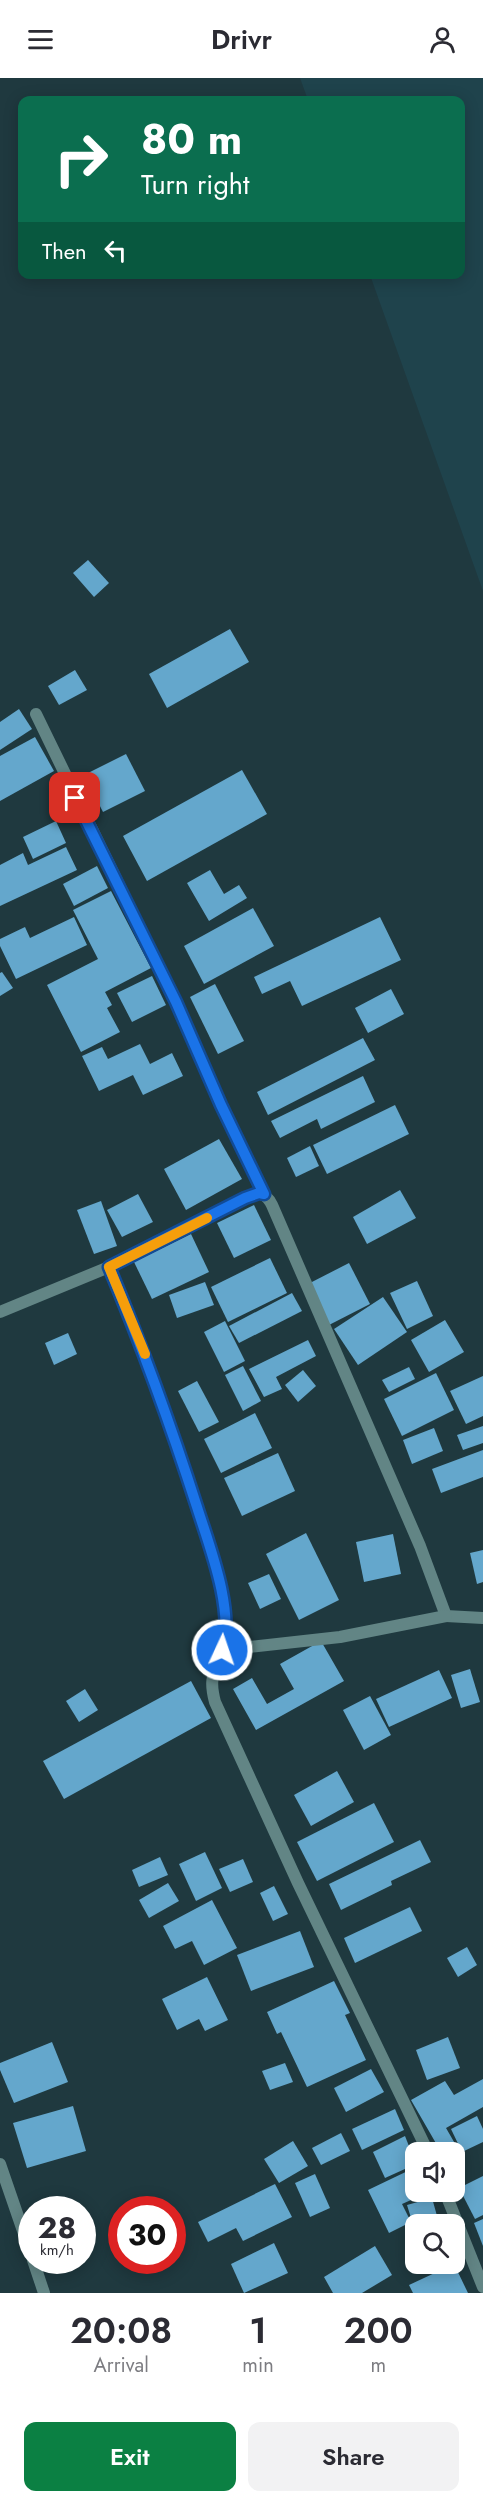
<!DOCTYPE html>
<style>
body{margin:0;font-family:Jost,sans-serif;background:#f2f2f3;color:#2b2b33;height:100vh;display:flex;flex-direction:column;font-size:22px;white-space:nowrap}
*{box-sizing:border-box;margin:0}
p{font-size:20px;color:#7c7c81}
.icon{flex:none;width:33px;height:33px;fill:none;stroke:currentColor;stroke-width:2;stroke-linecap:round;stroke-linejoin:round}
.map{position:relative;height:2215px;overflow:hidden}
.side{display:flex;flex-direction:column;background:#fff;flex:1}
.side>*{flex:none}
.top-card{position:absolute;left:18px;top:18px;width:447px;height:183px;border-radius:12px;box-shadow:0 3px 15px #0003;background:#0b6e4f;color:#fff;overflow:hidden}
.tools{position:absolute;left:405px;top:2064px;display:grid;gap:12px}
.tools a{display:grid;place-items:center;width:60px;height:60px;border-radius:12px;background:#fff;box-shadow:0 3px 15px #0003;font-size:30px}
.speed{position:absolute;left:18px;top:2118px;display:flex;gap:12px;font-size:30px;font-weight:700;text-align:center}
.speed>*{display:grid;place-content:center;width:78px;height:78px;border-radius:50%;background:#fff;box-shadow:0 3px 15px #0003;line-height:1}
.speed small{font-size:15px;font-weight:400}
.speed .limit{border:9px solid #d22;background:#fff;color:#111}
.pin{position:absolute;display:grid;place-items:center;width:51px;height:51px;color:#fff;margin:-26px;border-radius:12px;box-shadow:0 3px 9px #0006}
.me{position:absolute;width:66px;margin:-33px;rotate:3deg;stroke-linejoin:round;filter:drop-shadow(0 0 4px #0008)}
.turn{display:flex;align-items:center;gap:21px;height:126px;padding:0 24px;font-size:27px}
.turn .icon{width:78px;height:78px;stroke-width:2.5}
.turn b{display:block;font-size:42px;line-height:51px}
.then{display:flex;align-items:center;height:57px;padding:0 24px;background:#0003;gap:12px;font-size:22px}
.eta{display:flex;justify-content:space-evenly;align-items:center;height:102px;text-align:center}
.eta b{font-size:36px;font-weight:600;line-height:42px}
.cta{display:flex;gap:12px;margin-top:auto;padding:12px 24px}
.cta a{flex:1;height:69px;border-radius:12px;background:#0b8043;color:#fff;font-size:24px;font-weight:600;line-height:69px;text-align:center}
.cta a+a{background:#f2f2f3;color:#2b2b33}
header{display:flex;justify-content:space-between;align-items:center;height:78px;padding:0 24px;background:#fff;font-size:27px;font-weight:600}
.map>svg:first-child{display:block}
.built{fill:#1f434c}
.building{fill:#64a7cc}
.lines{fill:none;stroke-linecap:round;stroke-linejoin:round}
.street{stroke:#628585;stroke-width:12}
.route-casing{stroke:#114b97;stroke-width:15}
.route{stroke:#1a73e8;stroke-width:10}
.slow{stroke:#f59e0b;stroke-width:10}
</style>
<header><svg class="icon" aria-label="menu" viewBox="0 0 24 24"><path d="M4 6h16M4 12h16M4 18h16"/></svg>Drivr<svg class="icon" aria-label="person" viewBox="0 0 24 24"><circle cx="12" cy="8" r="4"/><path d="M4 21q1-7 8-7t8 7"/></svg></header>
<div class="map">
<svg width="483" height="2215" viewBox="0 0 483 2215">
<rect width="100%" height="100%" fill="#1f393f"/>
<path class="built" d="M 300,0 L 483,0 L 483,513 L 370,197 L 460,196 L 460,22 L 308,22 Z"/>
<g class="building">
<path d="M 88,482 L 109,505 L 94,519 L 73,495 Z"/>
<path d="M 230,551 L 249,584 L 167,630 L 149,596 Z"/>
<path d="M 75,592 L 87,612 L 59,627 L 48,608 Z"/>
<path d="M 19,631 L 32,651 L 0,672 L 0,644 Z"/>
<path d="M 35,659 L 54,693 L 0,723 L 0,678 Z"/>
<path d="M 126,676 L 145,713 L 103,734 L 84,697 Z"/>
<path d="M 242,692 L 267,736 L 147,803 L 123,758 Z"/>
<path d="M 56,743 L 66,765 L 33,781 L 23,759 Z"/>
<path d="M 66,769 L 77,792 L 0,828 L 0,787 L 23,775 L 28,787 Z"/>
<path d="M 97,788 L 108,810 L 74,828 L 63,806 Z"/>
<path d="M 210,792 L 224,816 L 239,807 L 247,820 L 209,843 L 187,805 Z"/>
<path d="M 111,813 L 151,890 L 105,914 L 112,927 L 107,930 L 120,954 L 81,974 L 47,907 L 98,881 L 73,832 Z"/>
<path d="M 253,830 L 274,868 L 204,906 L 184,868 Z"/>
<path d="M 74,839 L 87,867 L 16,901 L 0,868 L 0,861 L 25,849 L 30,860 Z"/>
<path d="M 380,839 L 401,882 L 302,928 L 290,903 L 262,916 L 254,899 Z"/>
<path d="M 2,894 L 13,910 L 0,918 L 0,895 Z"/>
<path d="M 152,898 L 166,927 L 132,944 L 117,915 Z"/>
<path d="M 215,906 L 244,963 L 218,976 L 190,919 Z"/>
<path d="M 391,911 L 404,936 L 368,955 L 355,930 Z"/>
<path d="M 363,960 L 375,982 L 268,1037 L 257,1014 Z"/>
<path d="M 140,966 L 150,986 L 172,975 L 183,998 L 143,1017 L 133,997 L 99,1013 L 82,978 L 102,969 L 108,981 Z"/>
<path d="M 363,998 L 375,1024 L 321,1051 L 317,1041 L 280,1060 L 271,1043 Z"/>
<path d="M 395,1027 L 409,1056 L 327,1096 L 313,1067 Z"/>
<path d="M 219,1061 L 242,1101 L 186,1132 L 164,1091 Z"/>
<path d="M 310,1068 L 319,1088 L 296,1099 L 287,1080 Z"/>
<path d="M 400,1112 L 416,1140 L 367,1166 L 353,1139 Z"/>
<path d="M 138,1116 L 153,1144 L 122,1159 L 107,1132 Z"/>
<path d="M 101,1123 L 117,1168 L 94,1176 L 77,1132 Z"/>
<path d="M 254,1127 L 271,1162 L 234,1180 L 217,1145 Z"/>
<path d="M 191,1156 L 209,1194 L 152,1221 L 134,1184 Z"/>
<path d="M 270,1180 L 287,1215 L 228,1244 L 211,1209 Z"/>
<path d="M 349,1185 L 370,1226 L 329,1247 L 308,1206 Z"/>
<path d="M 417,1203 L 433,1238 L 407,1251 L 390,1215 Z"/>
<path d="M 205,1204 L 214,1227 L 177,1240 L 169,1217 Z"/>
<path d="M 292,1215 L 302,1233 L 239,1265 L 229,1248 Z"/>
<path d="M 383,1219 L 407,1254 L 358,1287 L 334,1251 Z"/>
<path d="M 445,1242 L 464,1274 L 429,1294 L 411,1262 Z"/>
<path d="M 225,1243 L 245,1283 L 224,1294 L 204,1254 Z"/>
<path d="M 68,1255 L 77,1276 L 54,1287 L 45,1265 Z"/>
<path d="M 308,1262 L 316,1278 L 276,1299 L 282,1311 L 264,1319 L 249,1291 Z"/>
<path d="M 243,1288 L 261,1323 L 243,1333 L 225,1297 Z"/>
<path d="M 409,1289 L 415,1301 L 389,1314 L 382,1302 Z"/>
<path d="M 303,1292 L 316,1308 L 298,1324 L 285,1307 Z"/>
<path d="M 436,1295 L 454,1332 L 402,1358 L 384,1321 Z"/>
<path d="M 483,1298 L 483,1338 L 466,1346 L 450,1313 Z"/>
<path d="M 197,1303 L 219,1344 L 199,1354 L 178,1313 Z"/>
<path d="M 255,1335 L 272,1370 L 221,1395 L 204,1361 Z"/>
<path d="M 483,1348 L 483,1365 L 463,1372 L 457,1357 Z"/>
<path d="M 434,1350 L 443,1373 L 412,1386 L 403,1362 Z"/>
<path d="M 483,1372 L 483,1399 L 441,1415 L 432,1391 Z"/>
<path d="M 278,1375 L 295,1413 L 242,1438 L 224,1400 Z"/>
<path d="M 306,1455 L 339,1522 L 299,1542 L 266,1476 Z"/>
<path d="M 393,1456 L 401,1496 L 364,1504 L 356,1464 Z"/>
<path d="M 483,1472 L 483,1504 L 477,1506 L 470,1475 Z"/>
<path d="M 269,1496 L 281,1521 L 260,1531 L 248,1505 Z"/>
<path d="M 321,1563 L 344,1603 L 256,1652 L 233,1611 L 252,1600 L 267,1626 L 294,1611 L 280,1586 Z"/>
<path d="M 470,1591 L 480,1624 L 461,1630 L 451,1597 Z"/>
<path d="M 439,1592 L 452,1620 L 389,1649 L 376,1621 Z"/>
<path d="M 191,1603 L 211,1640 L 64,1721 L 43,1683 Z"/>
<path d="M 85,1611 L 98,1632 L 79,1644 L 66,1623 Z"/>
<path d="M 370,1618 L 391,1657 L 364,1672 L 343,1632 Z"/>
<path d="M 337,1693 L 354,1724 L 311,1748 L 294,1717 Z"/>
<path d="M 374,1725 L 394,1764 L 317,1803 L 297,1764 Z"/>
<path d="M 420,1762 L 431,1784 L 391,1803 L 392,1807 L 341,1832 L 329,1806 Z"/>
<path d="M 205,1774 L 222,1810 L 196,1823 L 179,1786 Z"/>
<path d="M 160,1779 L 168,1797 L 139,1809 L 132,1792 Z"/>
<path d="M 243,1781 L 253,1804 L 230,1814 L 219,1791 Z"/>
<path d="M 168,1805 L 179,1823 L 149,1840 L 139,1822 Z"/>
<path d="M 274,1808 L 288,1836 L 273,1843 L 260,1815 Z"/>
<path d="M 212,1822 L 237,1870 L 204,1887 L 192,1863 L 175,1871 L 163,1848 Z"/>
<path d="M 410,1829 L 422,1853 L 355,1885 L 344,1860 Z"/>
<path d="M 300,1853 L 314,1889 L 251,1913 L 237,1877 Z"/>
<path d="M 467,1869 L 477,1887 L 458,1899 L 447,1880 Z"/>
<path d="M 207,1899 L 228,1942 L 205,1953 L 199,1941 L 177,1952 L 162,1921 Z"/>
<path d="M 334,1903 L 350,1935 L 345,1937 L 366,1982 L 307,2009 L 281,1954 L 277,1956 L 267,1934 Z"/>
<path d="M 448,1959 L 460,1990 L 427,2002 L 416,1972 Z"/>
<path d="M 52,1964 L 68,2004 L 14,2025 L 0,1992 L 0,1985 Z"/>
<path d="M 285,1985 L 293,2004 L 270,2012 L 262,1993 Z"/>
<path d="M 371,1991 L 384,2014 L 346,2034 L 334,2010 Z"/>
<path d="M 483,2001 L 483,2029 L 446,2050 L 461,2076 L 454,2079 L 454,2074 L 441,2074 L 411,2022 L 445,2003 L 454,2017 Z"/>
<path d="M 73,2028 L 86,2073 L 27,2090 L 13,2045 Z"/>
<path d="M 395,2031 L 404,2052 L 362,2072 L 352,2051 Z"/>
<path d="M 477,2038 L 483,2051 L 483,2064 L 462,2074 L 451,2051 Z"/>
<path d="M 341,2055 L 350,2073 L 321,2087 L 312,2070 Z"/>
<path d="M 405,2058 L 416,2086 L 385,2100 L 373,2074 Z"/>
<path d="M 293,2063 L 308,2088 L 279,2105 L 264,2081 Z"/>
<path d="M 416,2089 L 416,2114 L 429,2114 L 402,2126 L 411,2144 L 389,2155 L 368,2112 Z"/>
<path d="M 315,2096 L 330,2130 L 310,2139 L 295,2105 Z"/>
<path d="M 483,2098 L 483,2137 L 475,2141 L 459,2110 Z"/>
<path d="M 275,2106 L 292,2139 L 243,2163 L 236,2150 L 208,2164 L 198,2144 Z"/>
<path d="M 432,2120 L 439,2145 L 416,2146 L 415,2153 L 407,2127 Z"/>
<path d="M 483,2141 L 483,2168 L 474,2145 Z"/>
<path d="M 274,2165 L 288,2195 L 244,2215 L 231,2186 Z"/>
<path d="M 375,2168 L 392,2197 L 362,2215 L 333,2215 L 324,2199 Z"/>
<path d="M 454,2186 L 468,2215 L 413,2215 L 409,2207 Z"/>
</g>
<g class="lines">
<g class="street">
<path d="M 36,636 L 176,924 L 221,1027 L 263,1116"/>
<path d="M 109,1189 C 140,1264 168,1339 193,1416 C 203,1447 215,1477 221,1508 C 224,1526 228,1550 224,1567 C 218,1594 207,1594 215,1624 L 298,1805 L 428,2074"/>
<path d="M 0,1234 L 109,1189 L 245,1120 C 258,1114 265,1113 272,1127 L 420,1468 L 446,1538 L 483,1540"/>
<path d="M 222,1572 L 340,1559 L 446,1538"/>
<path d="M 0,2086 L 32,2179"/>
<path d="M 445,2114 L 483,2209"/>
<path d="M 33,2182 L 44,2215"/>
</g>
</g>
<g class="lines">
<defs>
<path id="route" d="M 75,720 L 176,924 L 221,1027 L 264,1116 L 259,1115 L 245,1120 L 109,1189 C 142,1268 171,1348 197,1429 C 209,1467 235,1533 222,1572"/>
</defs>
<use href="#route" class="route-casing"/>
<use href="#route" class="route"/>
<path class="slow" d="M 145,1276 L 109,1189 L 207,1140"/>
</g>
</svg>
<div class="tools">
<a><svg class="icon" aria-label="sound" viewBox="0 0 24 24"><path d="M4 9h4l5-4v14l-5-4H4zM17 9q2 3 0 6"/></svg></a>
<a><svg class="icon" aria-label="search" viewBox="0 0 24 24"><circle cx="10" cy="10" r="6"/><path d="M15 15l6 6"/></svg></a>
</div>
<div class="speed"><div>28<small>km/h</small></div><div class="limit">30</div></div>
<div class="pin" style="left:75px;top:720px;background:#d93025"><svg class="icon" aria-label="arrive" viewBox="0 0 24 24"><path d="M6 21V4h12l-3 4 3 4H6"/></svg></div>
<svg class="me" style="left:222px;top:1572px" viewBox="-20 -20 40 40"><circle r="17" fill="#1a73e8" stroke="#fff" stroke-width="3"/><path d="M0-11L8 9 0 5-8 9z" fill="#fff"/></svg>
<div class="top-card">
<div class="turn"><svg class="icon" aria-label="right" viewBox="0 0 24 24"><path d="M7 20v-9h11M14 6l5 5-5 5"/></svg><div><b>80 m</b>Turn right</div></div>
<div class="then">Then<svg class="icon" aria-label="left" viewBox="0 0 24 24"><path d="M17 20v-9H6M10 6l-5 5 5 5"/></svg></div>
</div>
</div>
<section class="side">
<div class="eta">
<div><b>20:08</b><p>Arrival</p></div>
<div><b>1</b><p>min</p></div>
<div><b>200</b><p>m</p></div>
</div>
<div class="cta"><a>Exit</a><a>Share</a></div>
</section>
